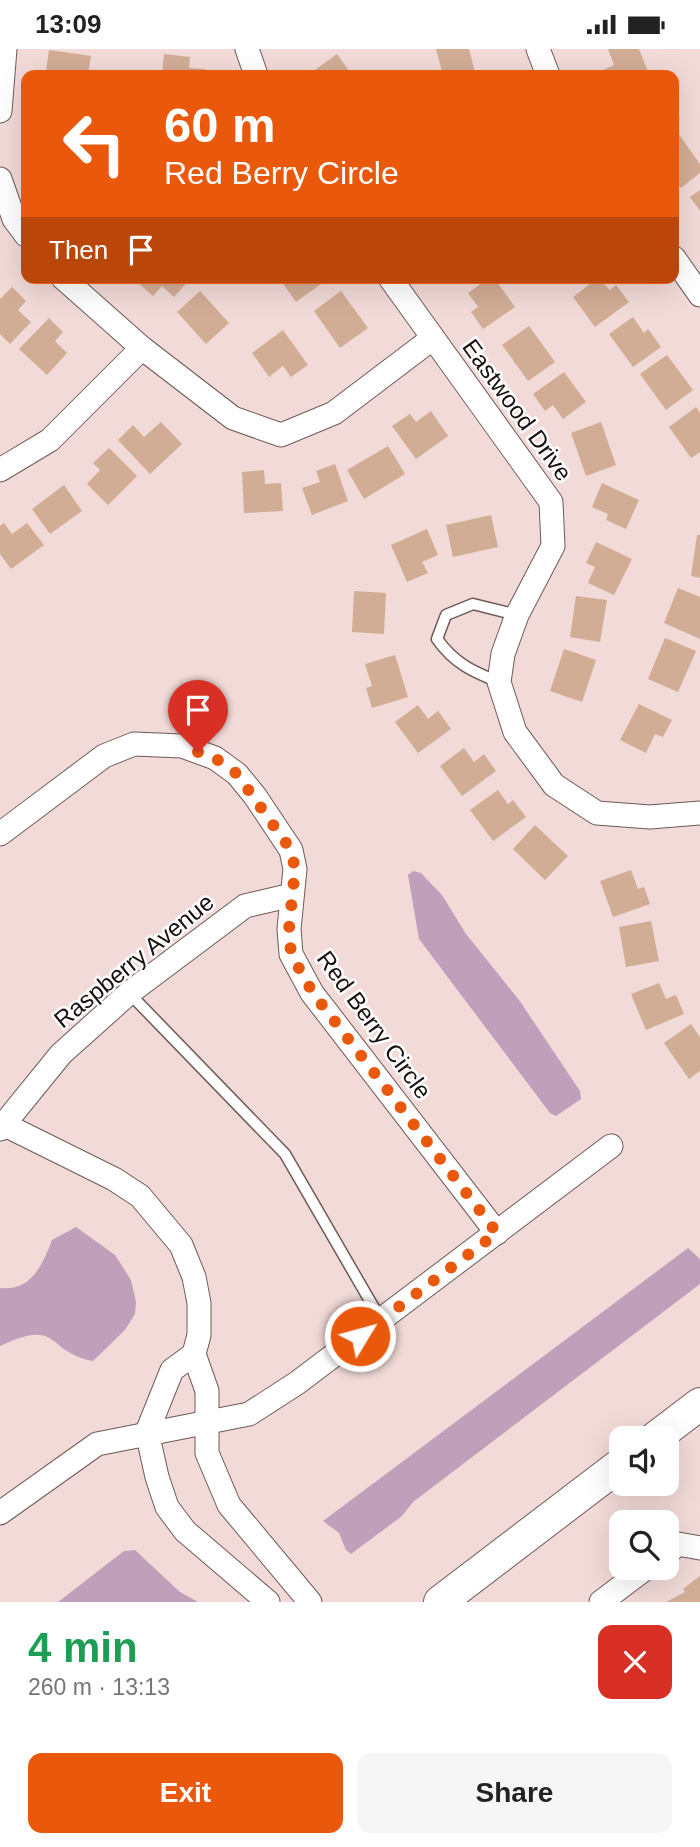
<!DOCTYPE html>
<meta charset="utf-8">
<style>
body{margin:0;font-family:Helvetica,sans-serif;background:#f6f6f6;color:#222;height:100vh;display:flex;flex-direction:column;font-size:26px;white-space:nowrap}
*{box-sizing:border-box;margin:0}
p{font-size:23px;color:#767676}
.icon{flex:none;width:38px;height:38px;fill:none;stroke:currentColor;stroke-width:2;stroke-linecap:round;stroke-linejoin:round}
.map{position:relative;height:1553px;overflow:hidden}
.panel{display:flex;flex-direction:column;background:#fff;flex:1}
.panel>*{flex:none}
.hud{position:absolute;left:21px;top:21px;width:658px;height:214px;border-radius:14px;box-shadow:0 7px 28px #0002;background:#ea580c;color:#fff;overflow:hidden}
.controls{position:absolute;left:609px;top:1377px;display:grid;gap:14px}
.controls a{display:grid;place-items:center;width:70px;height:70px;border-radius:14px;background:#fff;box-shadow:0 7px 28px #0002;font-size:35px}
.pin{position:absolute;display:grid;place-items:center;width:60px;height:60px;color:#fff;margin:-72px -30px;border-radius:50% 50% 50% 0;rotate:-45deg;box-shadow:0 0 7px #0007}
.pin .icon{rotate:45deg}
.me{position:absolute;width:77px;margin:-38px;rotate:53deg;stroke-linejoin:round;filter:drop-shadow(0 0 5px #0008)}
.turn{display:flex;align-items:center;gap:24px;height:147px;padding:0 28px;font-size:32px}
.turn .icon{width:91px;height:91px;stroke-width:2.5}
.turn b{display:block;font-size:49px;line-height:60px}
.then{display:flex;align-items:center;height:66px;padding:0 28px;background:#0003;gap:14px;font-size:26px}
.round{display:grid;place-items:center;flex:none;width:74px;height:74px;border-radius:14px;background:#f6f6f6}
.head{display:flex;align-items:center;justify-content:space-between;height:119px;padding:0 28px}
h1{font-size:42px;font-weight:600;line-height:52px;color:#1e9e55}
.action{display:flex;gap:14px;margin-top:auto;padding:14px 28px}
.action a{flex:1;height:80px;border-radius:14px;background:#ea580c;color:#fff;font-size:28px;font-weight:600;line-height:80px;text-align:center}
.action a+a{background:#f6f6f6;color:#222}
.status{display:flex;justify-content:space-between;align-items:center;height:49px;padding:0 35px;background:#fff;direction:ltr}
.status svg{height:19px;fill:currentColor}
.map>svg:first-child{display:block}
.water{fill:#c09fba}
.building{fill:#d2ad96}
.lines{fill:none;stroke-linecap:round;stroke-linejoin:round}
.lane-casing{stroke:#6d5a57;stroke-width:13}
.street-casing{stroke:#6d5a57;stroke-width:25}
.secondary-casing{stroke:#6d5a57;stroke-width:34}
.lane{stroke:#fff;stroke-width:10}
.street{stroke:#fff;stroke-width:23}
.secondary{stroke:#fff;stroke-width:32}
.route{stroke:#ea580c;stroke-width:12;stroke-dasharray:0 21.6}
.labels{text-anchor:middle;stroke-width:5;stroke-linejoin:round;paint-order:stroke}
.street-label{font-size:24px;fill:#18100f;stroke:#fff}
</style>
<div class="status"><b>13:09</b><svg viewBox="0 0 49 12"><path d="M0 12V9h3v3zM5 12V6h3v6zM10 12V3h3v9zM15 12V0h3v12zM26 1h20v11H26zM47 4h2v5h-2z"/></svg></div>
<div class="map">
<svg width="700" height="1553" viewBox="0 0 700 1553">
<rect width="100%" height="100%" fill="#f1dad7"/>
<g class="water">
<path d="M 413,822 L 421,824 L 442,846 L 466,885 L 519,951 L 580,1042 L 581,1050 L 556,1067 L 550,1064 L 419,890 L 408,826 Z"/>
<path d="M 76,1178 L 115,1206 L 131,1231 L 136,1253 L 135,1265 L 125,1281 L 93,1312 C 45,1303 61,1268 0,1297 L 0,1239 C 32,1243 43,1214 52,1191 Z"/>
<path d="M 688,1199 L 700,1210 L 700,1235 L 413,1453 L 402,1467 L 351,1505 L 346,1501 L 339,1484 L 323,1472 Z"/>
<path d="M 135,1501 L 180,1543 L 198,1553 L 58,1553 L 124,1502 Z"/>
</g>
<g class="building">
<path d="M 436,0 L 469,0 L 475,23 L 443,26 Z"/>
<path d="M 608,0 L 639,0 L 649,25 L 606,26 L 603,21 L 614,16 Z"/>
<path d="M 49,1 L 91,7 L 88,26 L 59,26 L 46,22 Z"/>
<path d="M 164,5 L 190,8 L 189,19 L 205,20 L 204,26 L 162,26 Z"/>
<path d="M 337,5 L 352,26 L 315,26 L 312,23 Z"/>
<path d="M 674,61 L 680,70 L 674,75 Z"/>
<path d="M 678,84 L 700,115 L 700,124 L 681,139 L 674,129 L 674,87 Z"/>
<path d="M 700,141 L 700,162 L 690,148 Z"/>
<path d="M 139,229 L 191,229 L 174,248 L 162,237 L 153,247 L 136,232 Z"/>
<path d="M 279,229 L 329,229 L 296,253 Z"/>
<path d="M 489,229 L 494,229 L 515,258 L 483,280 L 471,263 L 478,258 L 468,244 Z"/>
<path d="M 598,229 L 610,241 L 616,236 L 629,253 L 595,278 L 573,248 Z"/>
<path d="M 12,238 L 26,252 L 18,261 L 31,273 L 10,295 L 0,285 L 0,250 Z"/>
<path d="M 200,242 L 229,274 L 206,295 L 177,263 Z"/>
<path d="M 341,242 L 368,279 L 340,299 L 314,262 Z"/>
<path d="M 633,268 L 644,284 L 648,280 L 661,298 L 633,318 L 609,285 Z"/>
<path d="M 49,269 L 63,283 L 55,292 L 67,304 L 47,326 L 19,300 Z"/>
<path d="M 529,277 L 555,313 L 528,332 L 502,296 Z"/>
<path d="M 283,281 L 308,316 L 291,328 L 283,317 L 269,328 L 252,304 Z"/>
<path d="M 667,306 L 693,341 L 666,361 L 640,325 Z"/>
<path d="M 564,323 L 586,353 L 563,370 L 553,356 L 545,362 L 533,345 Z"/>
<path d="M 696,358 L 700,364 L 700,403 L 691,409 L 669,378 Z"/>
<path d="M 431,362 L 448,387 L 416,410 L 392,377 L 410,365 L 416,373 Z"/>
<path d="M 161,373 L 182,395 L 150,425 L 118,391 L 133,376 L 144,388 Z"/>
<path d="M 601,373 L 616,416 L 586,427 L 571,384 Z"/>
<path d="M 388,397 L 405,425 L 364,450 L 347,421 Z"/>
<path d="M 109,399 L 137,427 L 108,456 L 87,435 L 100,421 L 93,414 Z"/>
<path d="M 335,415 L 348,452 L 312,466 L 302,439 L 320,433 L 316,422 Z"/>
<path d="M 264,421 L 265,435 L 281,434 L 283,462 L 244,464 L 242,423 Z"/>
<path d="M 602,434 L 639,451 L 626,480 L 606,471 L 608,465 L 592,458 Z"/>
<path d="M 64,436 L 82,462 L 50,485 L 32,460 Z"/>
<path d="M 491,466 L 498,498 L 453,508 L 446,476 Z"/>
<path d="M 4,474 L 12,485 L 27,474 L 44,496 L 11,520 L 0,505 L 0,477 Z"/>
<path d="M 427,480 L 438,506 L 422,513 L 428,524 L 407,533 L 391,496 Z"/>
<path d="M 697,486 L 700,486 L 700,529 L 691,527 Z"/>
<path d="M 596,493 L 632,510 L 614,546 L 588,534 L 595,518 L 586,514 Z"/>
<path d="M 678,539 L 700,548 L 700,590 L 664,574 Z"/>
<path d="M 354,542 L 386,544 L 384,585 L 352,583 Z"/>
<path d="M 576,547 L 607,551 L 600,593 L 570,588 Z"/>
<path d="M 665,589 L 696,602 L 678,643 L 648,630 Z"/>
<path d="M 564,600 L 596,611 L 582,653 L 550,642 Z"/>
<path d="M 395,606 L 408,648 L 372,659 L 366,639 L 372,637 L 365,615 Z"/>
<path d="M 639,655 L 672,671 L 663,688 L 655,685 L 646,704 L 620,691 Z"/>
<path d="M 418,656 L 428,670 L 438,662 L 451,680 L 418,704 L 395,673 Z"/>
<path d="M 464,699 L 474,713 L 484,705 L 496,722 L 462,747 L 440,717 Z"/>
<path d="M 498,741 L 508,755 L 513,751 L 526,768 L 493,792 L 470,761 Z"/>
<path d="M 535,776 L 568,807 L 545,831 L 513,800 Z"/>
<path d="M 631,821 L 638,840 L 644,838 L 650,855 L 613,868 L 600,832 Z"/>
<path d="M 651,872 L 659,912 L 626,918 L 619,878 Z"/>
<path d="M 659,934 L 666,950 L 676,946 L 684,965 L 646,981 L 631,945 Z"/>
<path d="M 691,975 L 700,988 L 700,1022 L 689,1030 L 664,994 Z"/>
<path d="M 700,1527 L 700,1553 L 666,1553 L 685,1543 L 683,1540 Z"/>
</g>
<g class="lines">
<defs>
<g id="lane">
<path d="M 499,633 C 473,623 454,614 437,590 L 446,566 L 473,555 L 517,566"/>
<path d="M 129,944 L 285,1105 L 381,1271"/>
</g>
<g id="street">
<path d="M 247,0 L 256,26"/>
<path d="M 538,0 L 548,26"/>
<path d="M 0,62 L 5,0"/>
<path d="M 0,130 L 14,170 L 26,186"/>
<path d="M 674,209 L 700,246"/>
<path d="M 63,229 L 142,299 L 233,369 L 281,386 L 334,364 L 433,289"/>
<path d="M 390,229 L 551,453 L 553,497 L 517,566 L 503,605 L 499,633 L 515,683 L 554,736 L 597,764 L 650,768 L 700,764"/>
<path d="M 0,421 L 50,391 L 142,299"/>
<path d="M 0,785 L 104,707 L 134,695 L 182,697 L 215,709 L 237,725 L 255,747 L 291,801 L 295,820 L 289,880 L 291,905 L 312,944 L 497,1184"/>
<path d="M 5,1076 L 114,1130 L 140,1147 L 181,1196 L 194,1228 L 199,1254 L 199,1286 L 194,1305 L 207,1342 L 207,1404 L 229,1456 L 310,1553"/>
<path d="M 0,1080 L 61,1005 L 129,944 L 245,857 L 292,846"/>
<path d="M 194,1305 L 172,1321 L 147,1383 L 157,1428 L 167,1458 L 185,1482 L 268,1553"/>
<path d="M 0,1464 L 97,1395 L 249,1365 L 297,1334 L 611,1097"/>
<path d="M 667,1504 L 678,1495 L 700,1499"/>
<path d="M 601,1553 L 646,1519"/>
</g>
<g id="secondary">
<path d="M 654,1390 L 700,1355"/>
<path d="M 440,1553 L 621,1415"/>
</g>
</defs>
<use href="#lane" class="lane-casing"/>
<use href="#street" class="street-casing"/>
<use href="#secondary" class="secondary-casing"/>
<use href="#lane" class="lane"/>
<use href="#street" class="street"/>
<use href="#secondary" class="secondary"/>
</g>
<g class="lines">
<path class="route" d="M 198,703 L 215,709 L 237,725 L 291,801 L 295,820 L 289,880 L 291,905 L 313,944 L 497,1184 L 360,1287"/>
</g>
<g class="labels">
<g class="street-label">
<text transform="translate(517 361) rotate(54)" y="8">Eastwood Drive</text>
<text transform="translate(134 912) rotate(-39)" y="8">Raspberry Avenue</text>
<text transform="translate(374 976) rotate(54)" y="8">Red Berry Circle</text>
</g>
</g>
</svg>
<div class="controls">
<a><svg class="icon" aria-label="sound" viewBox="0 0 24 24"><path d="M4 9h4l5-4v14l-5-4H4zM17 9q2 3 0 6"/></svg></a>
<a><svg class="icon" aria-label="search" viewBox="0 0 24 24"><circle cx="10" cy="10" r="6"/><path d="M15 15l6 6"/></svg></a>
</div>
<div class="pin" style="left:198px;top:703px;background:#d93025"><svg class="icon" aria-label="arrive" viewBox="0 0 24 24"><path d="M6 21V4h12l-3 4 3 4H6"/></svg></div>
<svg class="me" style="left:360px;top:1287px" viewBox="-20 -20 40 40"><circle r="17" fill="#ea580c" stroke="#fff" stroke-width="3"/><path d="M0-11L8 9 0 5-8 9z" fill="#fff"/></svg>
<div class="hud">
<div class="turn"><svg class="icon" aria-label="left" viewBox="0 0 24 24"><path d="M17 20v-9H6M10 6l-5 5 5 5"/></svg><div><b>60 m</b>Red Berry Circle</div></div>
<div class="then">Then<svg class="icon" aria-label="arrive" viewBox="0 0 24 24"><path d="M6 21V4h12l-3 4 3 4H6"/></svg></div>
</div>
</div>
<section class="panel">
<div class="head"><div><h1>4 min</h1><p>260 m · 13:13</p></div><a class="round" style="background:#d93025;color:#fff"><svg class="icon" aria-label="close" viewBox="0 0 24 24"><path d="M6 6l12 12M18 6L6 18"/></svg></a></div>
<div class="action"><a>Exit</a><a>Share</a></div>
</section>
